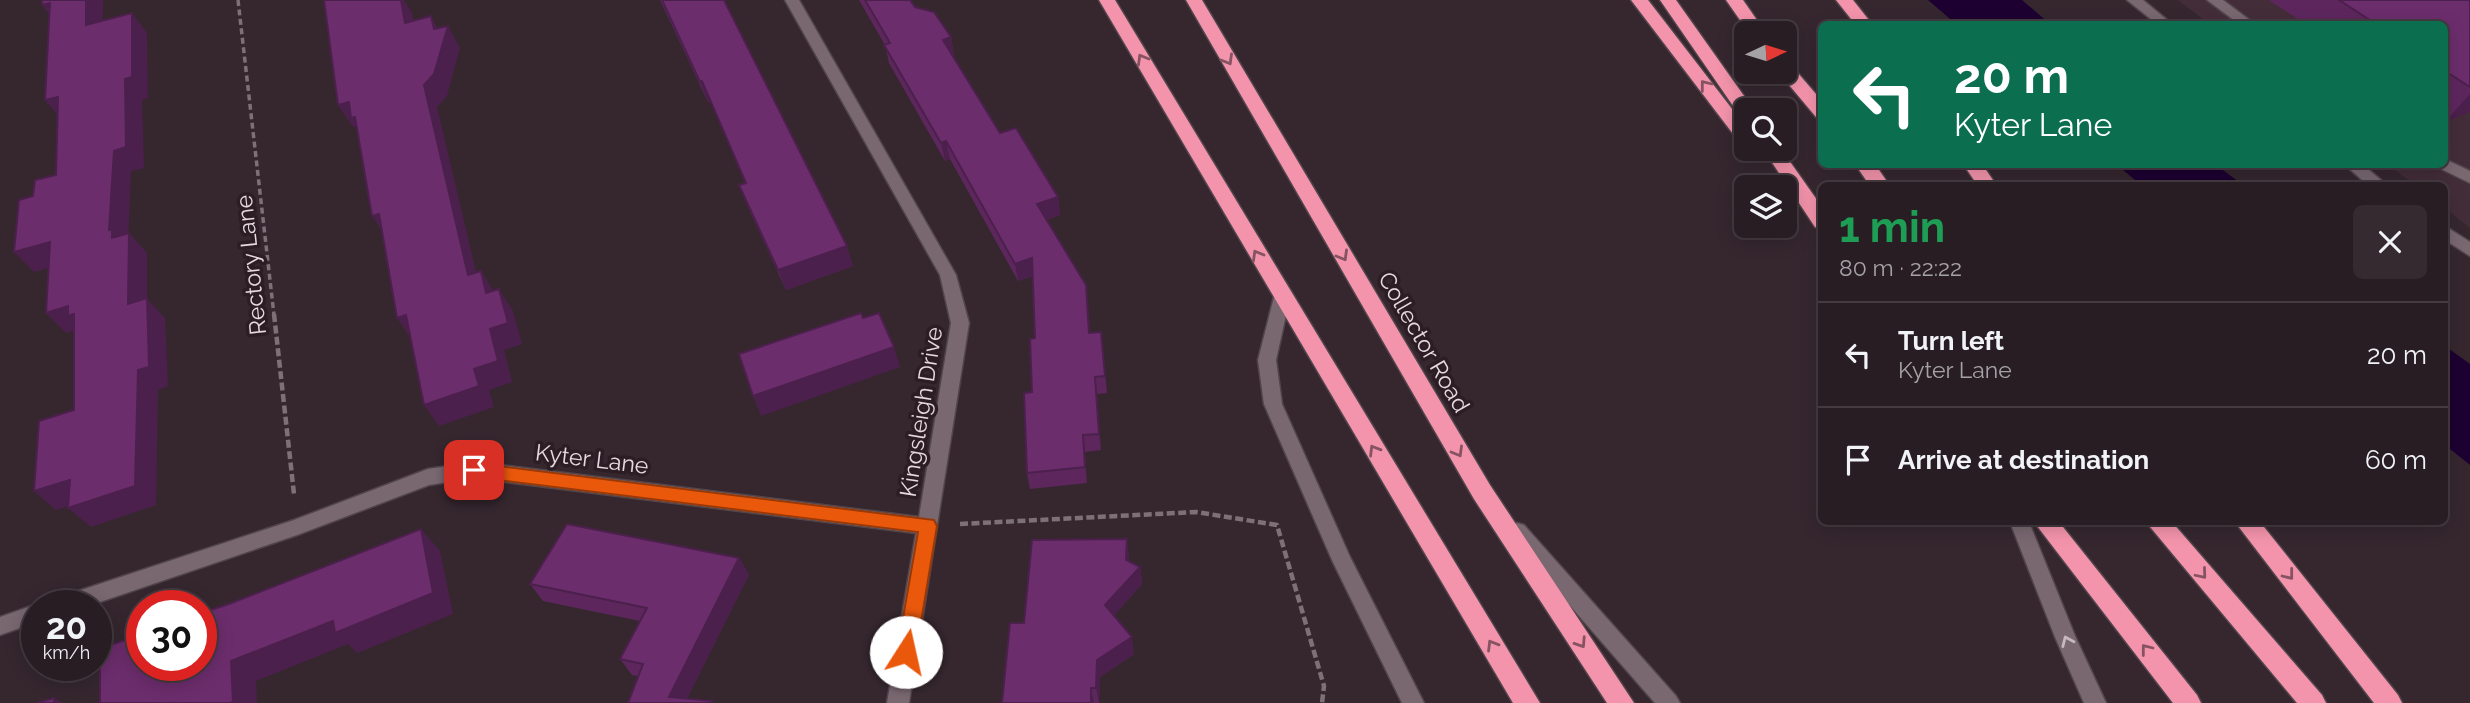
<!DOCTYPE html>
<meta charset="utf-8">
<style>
body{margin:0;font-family:Raleway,sans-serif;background:#342a30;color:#f1f3f6;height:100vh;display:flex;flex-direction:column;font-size:26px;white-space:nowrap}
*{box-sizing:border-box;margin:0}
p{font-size:23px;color:#a5a2a6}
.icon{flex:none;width:38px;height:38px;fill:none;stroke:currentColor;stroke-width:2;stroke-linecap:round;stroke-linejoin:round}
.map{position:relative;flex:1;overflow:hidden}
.side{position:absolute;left:1818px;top:182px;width:630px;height:343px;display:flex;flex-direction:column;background:#281d23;border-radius:10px;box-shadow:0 4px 18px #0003,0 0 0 2px #443b41}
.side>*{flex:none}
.guide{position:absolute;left:1818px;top:21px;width:630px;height:147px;border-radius:10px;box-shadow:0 4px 18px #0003,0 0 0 2px #443b41;background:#0b6e4f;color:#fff;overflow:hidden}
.needle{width:46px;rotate:86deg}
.fabs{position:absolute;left:1734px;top:21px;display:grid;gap:14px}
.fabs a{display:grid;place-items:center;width:63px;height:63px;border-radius:10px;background:#281d23;box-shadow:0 4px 18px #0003,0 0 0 2px #443b41;font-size:35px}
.speed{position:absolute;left:21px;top:590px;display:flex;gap:14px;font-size:35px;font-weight:700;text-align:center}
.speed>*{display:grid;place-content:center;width:91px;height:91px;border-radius:50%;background:#281d23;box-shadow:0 4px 18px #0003,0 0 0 2px #443b41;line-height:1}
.speed small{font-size:18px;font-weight:400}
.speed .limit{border:10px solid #d22;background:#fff;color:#111}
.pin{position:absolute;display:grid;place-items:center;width:60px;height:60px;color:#fff;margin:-30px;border-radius:14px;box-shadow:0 4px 10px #0006}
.me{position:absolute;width:77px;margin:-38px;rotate:10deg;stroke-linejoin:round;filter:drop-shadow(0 0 5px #0008)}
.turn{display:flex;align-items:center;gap:24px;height:147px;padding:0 21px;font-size:32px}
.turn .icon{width:91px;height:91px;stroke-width:2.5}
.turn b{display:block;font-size:49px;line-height:60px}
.round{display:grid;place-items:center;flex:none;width:74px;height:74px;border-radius:10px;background:#342a30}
.overview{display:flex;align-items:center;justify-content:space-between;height:119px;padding:0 21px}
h1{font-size:42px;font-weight:700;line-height:52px;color:#1e9e55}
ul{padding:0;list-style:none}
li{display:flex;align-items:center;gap:21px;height:105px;padding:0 21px;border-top:2px solid #443b41}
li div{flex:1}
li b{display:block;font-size:26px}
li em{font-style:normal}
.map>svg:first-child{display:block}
.built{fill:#432d39}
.water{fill:#1d0031}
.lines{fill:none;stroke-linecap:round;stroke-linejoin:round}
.minor-casing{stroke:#51454b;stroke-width:3}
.highway-casing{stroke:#51454b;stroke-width:3}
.path-far1{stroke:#7e7077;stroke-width:3.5;stroke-dasharray:6 3.5;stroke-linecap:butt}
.path{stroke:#7e7077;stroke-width:4.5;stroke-dasharray:8 3.5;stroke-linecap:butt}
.minor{fill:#7a6871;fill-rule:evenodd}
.highway{fill:#f494ac;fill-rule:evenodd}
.wall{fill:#5d275e}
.shaded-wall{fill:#4c204c}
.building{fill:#6c2d6d;stroke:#4c204c;stroke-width:2}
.oneway{stroke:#865362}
.oneway2{stroke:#c5b8be}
.route{fill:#ea580c;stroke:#983908;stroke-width:2}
.labels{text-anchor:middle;stroke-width:7;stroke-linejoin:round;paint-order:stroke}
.street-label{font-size:23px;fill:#e5dadf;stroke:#2c1d25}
</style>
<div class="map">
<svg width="2470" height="703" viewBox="0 0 2470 703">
<rect width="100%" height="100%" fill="#36272f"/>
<path class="built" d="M 2178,0 L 2470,0 L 2470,228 L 2445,208 L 2445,186 L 2415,185 L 2388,165 L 2445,164 L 2445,24 L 2209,24 Z"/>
<g class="water">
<path d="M 1928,0 L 2022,0 L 2050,24 L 1956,24 Z"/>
<path d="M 2117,165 L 2216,165 L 2243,185 L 2141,185 Z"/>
<path d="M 2445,346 L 2470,364 L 2470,465 L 2445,445 Z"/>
</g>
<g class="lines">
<defs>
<g id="minor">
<path d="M 785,0 L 799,0 L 956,275 L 969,323 L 909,703 L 887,703 L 916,533 L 475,478 L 429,485 L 297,535 L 88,606 L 50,606 L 53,600 L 60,597 L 294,520 L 428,469 L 475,462 L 919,517 L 951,323 L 940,275 Z"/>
<path d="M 2127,0 L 2143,0 L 2172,24 L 2157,24 Z"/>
<path d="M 2207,0 L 2223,0 L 2255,24 L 2239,24 Z"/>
<path d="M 2445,159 L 2470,171 L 2470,183 L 2439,168 L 2438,164 L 2445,164 Z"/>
<path d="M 2344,164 L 2362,164 L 2388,186 L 2369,186 Z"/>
<path d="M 2445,226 L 2470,242 L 2470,256 L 2445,240 Z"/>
<path d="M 1282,291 L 1288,292 L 1290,297 L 1276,360 L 1282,404 L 1350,557 L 1424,703 L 1402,703 L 1332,560 L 1264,404 L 1258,360 L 1274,297 L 1276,292 Z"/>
<path d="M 2010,522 L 2029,522 L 2075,636 L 2106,703 L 2084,703 L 2055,637 Z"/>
<path d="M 1517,523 L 1524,525 L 1676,696 L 1680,703 L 1655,703 L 1510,537 L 1507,531 L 1510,525 Z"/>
<path d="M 37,604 L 41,606 L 37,606 L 37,622 L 0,635 L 0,617 Z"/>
</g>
<g id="highway">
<path d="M 1099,0 L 1115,0 L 1540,703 L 1513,703 Z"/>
<path d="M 1186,0 L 1202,0 L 1490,485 L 1634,703 L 1607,703 L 1474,499 Z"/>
<path d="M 1631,0 L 1648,0 L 1746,127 L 1746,145 L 1740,143 Z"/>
<path d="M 1660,0 L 1676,0 L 1754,110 L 1746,110 L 1746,118 L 1740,116 Z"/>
<path d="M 1726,0 L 1743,0 L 1766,33 L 1749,33 Z"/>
<path d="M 1836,0 L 1853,0 L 1872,24 L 1855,24 Z"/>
<path d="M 1785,63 L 1791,65 L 1822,101 L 1822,119 L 1816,117 L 1779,73 L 1785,72 Z"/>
<path d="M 1763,149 L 1781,149 L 1822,207 L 1822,229 L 1815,227 Z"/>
<path d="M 1855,164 L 1875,164 L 1890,186 L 1870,186 Z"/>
<path d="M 1963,164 L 1982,164 L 1997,186 L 1978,186 Z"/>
<path d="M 2034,522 L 2059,522 L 2197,695 L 2201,703 L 2173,703 Z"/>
<path d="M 2146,522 L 2172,522 L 2322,695 L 2326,703 L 2297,703 Z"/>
<path d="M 2235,522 L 2260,522 L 2398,695 L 2402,703 L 2374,703 Z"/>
</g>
</defs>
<use href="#minor" class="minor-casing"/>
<use href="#highway" class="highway-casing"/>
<path class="path-far1" d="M 238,0 L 274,315"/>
<g class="path">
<path d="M 274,314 L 294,494"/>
<path d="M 960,524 L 1196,512 L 1277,525 L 1324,686 L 1322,703"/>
</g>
<use href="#minor" class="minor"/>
<use href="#highway" class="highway"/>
</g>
<g class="wall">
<path d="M 660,0 L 724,0 L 853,266 L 786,290 L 747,205 L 739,185 L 745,183 L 710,101 L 708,102 Z"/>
<path d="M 859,0 L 910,0 L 915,7 L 951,37 L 954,55 L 953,56 L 1000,133 L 1058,197 L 1060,215 L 1046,220 L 1086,285 L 1090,333 L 1103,349 L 1107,393 L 1097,394 L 1101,450 L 1085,452 L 1087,483 L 1030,489 L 1027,473 L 1035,338 L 1033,276 L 1018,281 L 950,159 L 945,161 L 889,63 L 885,45 Z"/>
<path d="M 2269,0 L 2470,0 L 2470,112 L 2445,121 L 2445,24 L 2305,24 Z"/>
<path d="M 1129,557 L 1129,561 L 1140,567 L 1142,584 L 1114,615 L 1134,654 L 1100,677 L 1099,703 L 1002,703 Z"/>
<path d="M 739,558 L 749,575 L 628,703 L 638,676 L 632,675 L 620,659 L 640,621 L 543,601 L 530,584 Z"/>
</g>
<g class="shaded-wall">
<path d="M 86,0 L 103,0 L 102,45 L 86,25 Z"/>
<path d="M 397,0 L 404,0 L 412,13 L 418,46 L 405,23 Z"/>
<path d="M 50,3 L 58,25 L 42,5 Z"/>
<path d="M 132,13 L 147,33 L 148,98 L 142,100 L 144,168 L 131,171 L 128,246 L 129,233 L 147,253 L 147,299 L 165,318 L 168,386 L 158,390 L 156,505 L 91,527 L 68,508 L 128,304 L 109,230 L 114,151 Z"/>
<path d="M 431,16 L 443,39 L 448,26 L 460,48 L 447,96 L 437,107 L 482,297 L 468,275 L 424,85 L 434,29 Z"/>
<path d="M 951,37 L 954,55 L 946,58 L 943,40 Z"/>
<path d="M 702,81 L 710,101 L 708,102 L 700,82 Z"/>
<path d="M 2470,94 L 2470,112 L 2445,122 Z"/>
<path d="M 58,97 L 63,121 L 45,100 Z"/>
<path d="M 349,102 L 366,140 L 356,126 L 353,127 L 338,105 Z"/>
<path d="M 946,141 L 950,159 L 945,161 L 941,143 Z"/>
<path d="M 1058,197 L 1060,215 L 1040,222 L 1037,204 Z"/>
<path d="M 379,214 L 387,238 L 372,216 Z"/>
<path d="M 50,242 L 70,262 L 34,272 L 14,252 Z"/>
<path d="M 847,246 L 853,266 L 786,290 L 778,270 Z"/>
<path d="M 1032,258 L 1035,275 L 1018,281 L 1015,264 Z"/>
<path d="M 481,271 L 495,293 L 486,293 Z"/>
<path d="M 1086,285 L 1088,302 L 1091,350 L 1089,333 Z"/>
<path d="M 499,289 L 513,311 L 522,344 L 504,350 L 512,382 L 489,390 L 494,407 L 439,426 L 424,405 L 490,329 Z"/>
<path d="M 68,306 L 87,326 L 66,333 L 46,313 Z"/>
<path d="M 406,315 L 412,340 L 397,318 Z"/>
<path d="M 894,347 L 900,367 L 761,416 L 753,396 Z"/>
<path d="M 1095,377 L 1097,394 L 1101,450 L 1099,434 Z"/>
<path d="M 1083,435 L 1085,452 L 1087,483 L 1085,467 Z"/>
<path d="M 70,480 L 92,498 L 56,510 L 34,491 Z"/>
<path d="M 421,529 L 440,551 L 453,614 L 357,653 L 348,644 L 256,681 L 257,703 L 229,703 L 231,661 Z"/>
<path d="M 1127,539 L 1129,557 L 1128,577 L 1126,560 Z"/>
<path d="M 739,558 L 749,575 L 685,703 L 669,697 Z"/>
<path d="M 1140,567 L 1142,584 L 1108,622 L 1105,605 Z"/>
<path d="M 1132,637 L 1134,654 L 1100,677 L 1099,703 L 1096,688 L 1097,660 Z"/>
<path d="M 1091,688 L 1094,703 L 1091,703 Z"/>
<path d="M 54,698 L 62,703 L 54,703 Z"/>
</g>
<g class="building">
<path d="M 42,0 L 86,0 L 86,25 L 132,13 L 132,77 L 125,79 L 126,147 L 114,151 L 109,230 L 112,229 L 112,238 L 129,233 L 128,304 L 147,298 L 149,367 L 138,370 L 135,486 L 68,508 L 70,480 L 34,491 L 39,421 L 74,410 L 74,314 L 68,316 L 68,306 L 46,313 L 50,242 L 14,252 L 19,200 L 33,196 L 35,180 L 56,175 L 58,97 L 45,100 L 50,3 L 42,5 Z"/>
<path d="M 324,0 L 401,0 L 405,23 L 431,16 L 434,29 L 448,26 L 434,74 L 424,85 L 468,275 L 481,271 L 486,293 L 499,289 L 508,323 L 490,329 L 498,361 L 474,369 L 479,386 L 424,405 L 406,315 L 397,318 L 379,214 L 372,216 L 355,117 L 351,118 L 349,102 L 338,105 Z"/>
<path d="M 662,0 L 724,0 L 847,246 L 778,270 L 739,185 L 746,183 L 702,81 L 700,82 Z"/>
<path d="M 865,0 L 910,0 L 915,7 L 934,12 L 951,37 L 943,40 L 1000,133 L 1016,128 L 1058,197 L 1037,204 L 1086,285 L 1089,333 L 1101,332 L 1105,376 L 1095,377 L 1099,434 L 1083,435 L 1085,467 L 1027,473 L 1024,393 L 1032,392 L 1030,339 L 1035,338 L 1032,258 L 1015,264 L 946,141 L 941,143 L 884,45 L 890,43 Z"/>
<path d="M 2339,0 L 2470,0 L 2470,87 L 2445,71 L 2445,24 L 2376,24 Z"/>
<path d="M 861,313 L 863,318 L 879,313 L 894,347 L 753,396 L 739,354 Z"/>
<path d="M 567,524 L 739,558 L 669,697 L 712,701 L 711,703 L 628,703 L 643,664 L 620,659 L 647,608 L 530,584 Z"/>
<path d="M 421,529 L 433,593 L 335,633 L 333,621 L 231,661 L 233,702 L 229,703 L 100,703 L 100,660 L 106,658 L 105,647 L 142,634 L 142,665 L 201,665 L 201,613 L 229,604 Z"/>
<path d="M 1127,539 L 1126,560 L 1140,567 L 1105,605 L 1132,637 L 1097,660 L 1096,688 L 1091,688 L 1091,703 L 1002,703 L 1010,623 L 1024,623 L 1032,540 Z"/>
<path d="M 54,698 L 54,703 L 37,703 Z"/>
</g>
<defs><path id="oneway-chevron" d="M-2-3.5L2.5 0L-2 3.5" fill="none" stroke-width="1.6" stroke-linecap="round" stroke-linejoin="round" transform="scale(1.75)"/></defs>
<g class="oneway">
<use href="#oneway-chevron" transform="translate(1142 59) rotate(-120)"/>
<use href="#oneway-chevron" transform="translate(1228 60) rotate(60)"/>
<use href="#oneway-chevron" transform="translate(1705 85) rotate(-128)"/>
<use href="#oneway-chevron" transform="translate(1257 255) rotate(-120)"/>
<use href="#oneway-chevron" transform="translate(1343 256) rotate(60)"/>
<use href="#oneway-chevron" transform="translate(1374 450) rotate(-121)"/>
<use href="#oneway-chevron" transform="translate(1458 452) rotate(60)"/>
<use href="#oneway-chevron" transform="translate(2202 574) rotate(50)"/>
<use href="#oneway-chevron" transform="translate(2289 575) rotate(52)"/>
<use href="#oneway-chevron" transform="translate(1581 643) rotate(57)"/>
<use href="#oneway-chevron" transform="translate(1492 645) rotate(-121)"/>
<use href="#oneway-chevron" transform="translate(2146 649) rotate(-128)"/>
</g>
<use class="oneway2" href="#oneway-chevron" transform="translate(2067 641) rotate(-114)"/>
<path class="route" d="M 474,463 L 934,520 L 937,526 L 916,652 L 913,658 L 906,661 L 900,658 L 897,652 L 918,532 L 474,477 L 468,475 L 466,470 L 468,465 Z"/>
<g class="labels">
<g class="street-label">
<text transform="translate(251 265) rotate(-96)" y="8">Rectory Lane</text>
<text transform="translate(1424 342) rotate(60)" y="8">Collector Road</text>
<text transform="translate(921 412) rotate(-81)" y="8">Kingsleigh Drive</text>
<text transform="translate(592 459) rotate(7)" y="8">Kyter Lane</text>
</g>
</g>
</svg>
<div class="fabs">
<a><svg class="needle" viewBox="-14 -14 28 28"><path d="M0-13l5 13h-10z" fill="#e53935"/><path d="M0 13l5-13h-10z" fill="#a5a2a6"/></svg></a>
<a><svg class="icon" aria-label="search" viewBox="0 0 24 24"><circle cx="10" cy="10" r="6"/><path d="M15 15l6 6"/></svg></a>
<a><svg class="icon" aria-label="layers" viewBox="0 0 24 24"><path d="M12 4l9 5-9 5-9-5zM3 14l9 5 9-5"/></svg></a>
</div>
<div class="speed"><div>20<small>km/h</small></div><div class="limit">30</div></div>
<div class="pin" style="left:474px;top:470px;background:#d93025"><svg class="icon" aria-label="arrive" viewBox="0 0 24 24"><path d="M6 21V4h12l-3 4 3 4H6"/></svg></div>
<svg class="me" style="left:906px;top:652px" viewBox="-20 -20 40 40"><circle r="19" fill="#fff"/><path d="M0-13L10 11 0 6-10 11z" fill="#ea580c"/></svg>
<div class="guide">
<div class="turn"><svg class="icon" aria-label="left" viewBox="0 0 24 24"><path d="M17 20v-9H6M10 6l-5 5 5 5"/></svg><div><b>20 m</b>Kyter Lane</div></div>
</div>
<section class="side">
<div class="overview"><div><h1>1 min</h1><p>80 m · 22:22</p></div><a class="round"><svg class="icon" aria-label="close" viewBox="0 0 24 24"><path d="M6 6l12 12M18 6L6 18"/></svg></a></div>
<ul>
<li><svg class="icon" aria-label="left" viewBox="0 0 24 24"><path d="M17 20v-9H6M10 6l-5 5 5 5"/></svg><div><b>Turn left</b><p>Kyter Lane</p></div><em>20 m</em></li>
<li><svg class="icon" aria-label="arrive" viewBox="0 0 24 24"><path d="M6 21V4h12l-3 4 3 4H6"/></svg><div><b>Arrive at destination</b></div><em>60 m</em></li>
</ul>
</section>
</div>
